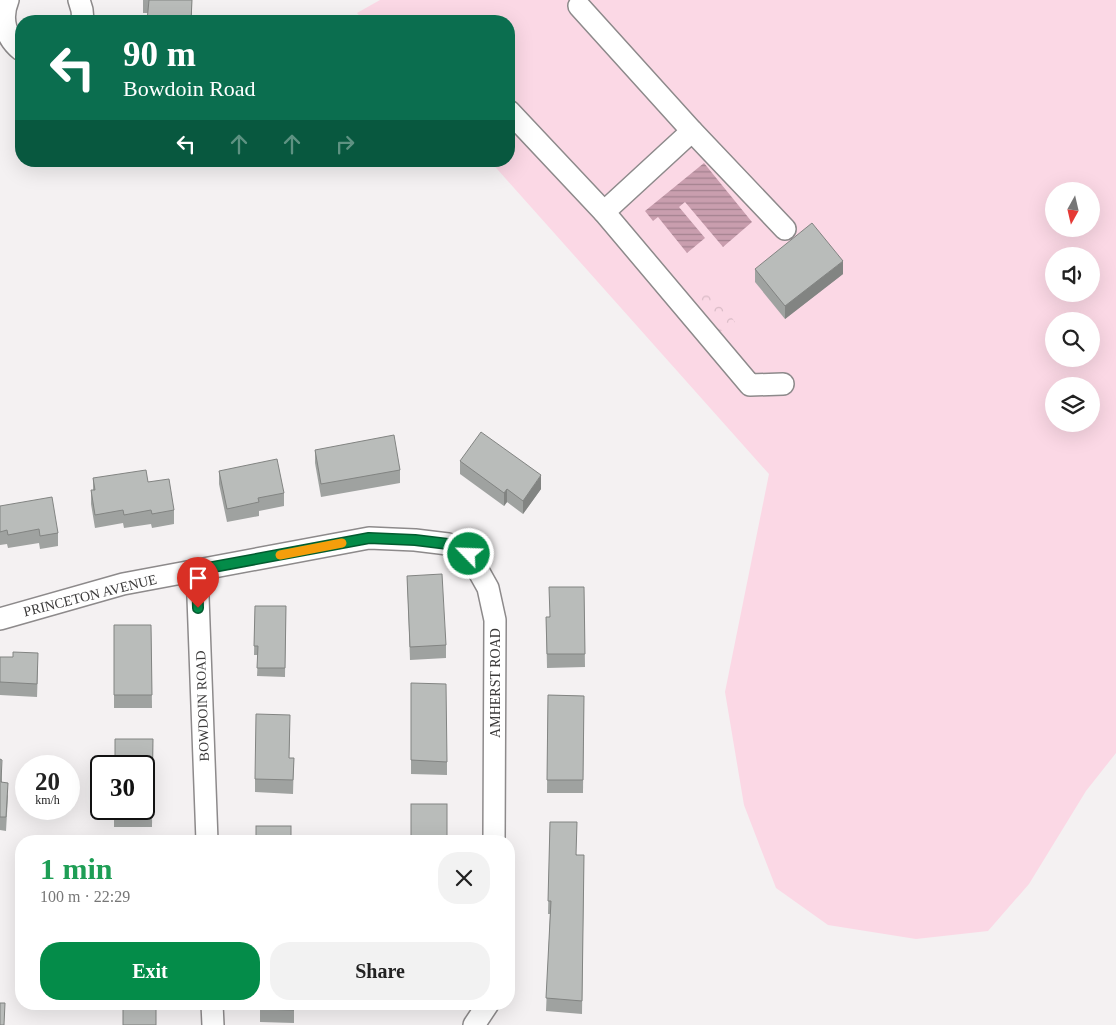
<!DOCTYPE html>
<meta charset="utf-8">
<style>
body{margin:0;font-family:Georgia,serif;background:#f2f2f2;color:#222;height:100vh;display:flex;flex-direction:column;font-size:19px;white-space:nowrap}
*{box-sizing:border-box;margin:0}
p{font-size:16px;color:#767676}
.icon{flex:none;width:28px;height:28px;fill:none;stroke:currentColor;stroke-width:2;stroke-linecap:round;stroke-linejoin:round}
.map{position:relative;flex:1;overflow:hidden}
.side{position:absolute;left:15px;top:835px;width:500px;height:175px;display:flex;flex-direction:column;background:#fff;border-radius:20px;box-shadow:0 5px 20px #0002}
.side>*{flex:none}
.guide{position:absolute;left:15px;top:15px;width:500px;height:152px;border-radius:20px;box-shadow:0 5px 20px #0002;background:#0b6e4f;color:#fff;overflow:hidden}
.needle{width:32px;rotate:188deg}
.buttons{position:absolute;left:1045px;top:182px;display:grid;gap:10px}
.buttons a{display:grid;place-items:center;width:55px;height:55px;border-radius:50%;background:#fff;box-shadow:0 5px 20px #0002;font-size:25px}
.speed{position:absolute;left:15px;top:755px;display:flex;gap:10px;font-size:25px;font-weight:700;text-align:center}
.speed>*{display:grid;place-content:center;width:65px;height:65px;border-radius:50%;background:#fff;box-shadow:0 5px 20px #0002;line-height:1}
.speed small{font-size:12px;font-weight:400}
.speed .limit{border:2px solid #111;border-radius:8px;background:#fff;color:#111}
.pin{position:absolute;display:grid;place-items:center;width:42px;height:42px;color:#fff;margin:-51px -21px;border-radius:50% 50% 50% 0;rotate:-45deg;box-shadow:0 0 5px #0007}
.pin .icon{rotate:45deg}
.me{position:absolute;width:55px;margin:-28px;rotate:294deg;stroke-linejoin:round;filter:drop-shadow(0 0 4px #0008)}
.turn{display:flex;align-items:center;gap:18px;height:105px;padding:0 25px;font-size:22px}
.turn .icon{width:65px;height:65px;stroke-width:2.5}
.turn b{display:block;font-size:35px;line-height:42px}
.lanes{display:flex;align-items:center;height:48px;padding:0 25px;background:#0003;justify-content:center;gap:25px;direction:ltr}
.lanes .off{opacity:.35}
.round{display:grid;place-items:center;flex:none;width:52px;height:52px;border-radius:20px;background:#f2f2f2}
.headline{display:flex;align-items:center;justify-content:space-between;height:85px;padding:0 25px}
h1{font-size:30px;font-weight:700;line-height:38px;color:#1e9e55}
.button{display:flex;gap:10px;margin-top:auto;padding:10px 25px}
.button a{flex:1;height:58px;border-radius:20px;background:#048c49;color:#fff;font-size:20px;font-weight:700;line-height:58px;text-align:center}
.button a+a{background:#f2f2f2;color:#222}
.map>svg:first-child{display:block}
.grass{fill:#fbd8e5;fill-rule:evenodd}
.forest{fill:url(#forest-crowns)}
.water{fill:url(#water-rules)}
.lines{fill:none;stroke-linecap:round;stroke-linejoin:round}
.minor-casing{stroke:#8d8a8b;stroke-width:24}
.minor{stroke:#fff;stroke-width:21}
.wall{fill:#9fa2a0}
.shaded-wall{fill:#828482}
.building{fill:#b9bcba;stroke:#828482}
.route-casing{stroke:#035b2f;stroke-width:12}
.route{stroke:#048c49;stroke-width:9}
.slow{stroke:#f59e0b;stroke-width:9}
.labels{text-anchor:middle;stroke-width:4;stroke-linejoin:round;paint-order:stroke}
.street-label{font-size:14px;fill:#3b3a3a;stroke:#fff}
</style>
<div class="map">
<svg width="1116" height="1025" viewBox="0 0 1116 1025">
<defs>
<pattern id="forest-crowns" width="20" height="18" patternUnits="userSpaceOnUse" patternTransform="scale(1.25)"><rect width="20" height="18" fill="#fbd8e5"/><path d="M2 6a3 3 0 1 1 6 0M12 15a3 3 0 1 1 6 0" fill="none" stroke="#d8bac5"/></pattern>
<pattern id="water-rules" width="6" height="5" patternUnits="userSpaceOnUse" patternTransform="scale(1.25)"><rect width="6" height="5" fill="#c99eae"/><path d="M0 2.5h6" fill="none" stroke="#a4828f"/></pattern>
</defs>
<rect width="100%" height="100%" fill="#f4f1f2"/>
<path class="grass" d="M 380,0 L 1116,0 L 1116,753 L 1086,791 L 1029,884 L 988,931 L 916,939 L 828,925 L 776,888 L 744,805 L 725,692 L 769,474 L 490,161 L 509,161 L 509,21 L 364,21 L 357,13 ZM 1054,191 L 1091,191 L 1091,229 L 1054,229 ZM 1054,256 L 1091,256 L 1091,294 L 1054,294 ZM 1054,321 L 1091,321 L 1091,359 L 1054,359 ZM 1054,386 L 1091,386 L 1091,424 L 1054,424 Z"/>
<path class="forest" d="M 710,288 L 735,322 L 711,338 L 682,305 Z"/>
<path class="water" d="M 704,163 L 752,222 L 723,247 L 685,202 L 679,207 L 705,238 L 687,253 L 658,217 L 653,221 L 645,211 Z"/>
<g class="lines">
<defs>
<g id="minor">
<path d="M 8,0 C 0,19 6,38 21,50"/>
<path d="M 79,0 L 82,10 L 83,21"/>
<path d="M 579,6 L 692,131"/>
<path d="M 509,111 L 604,212"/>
<path d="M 783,384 L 750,385 L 604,212 L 692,131 L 785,229"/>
<path d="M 197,570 L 207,841"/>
<path d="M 0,619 L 123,584 L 369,538 L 415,540 L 448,544 L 469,554 L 488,588 L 495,620 L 494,841"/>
<path d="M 212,1004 L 213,1025"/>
<path d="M 474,1025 L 488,1004"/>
</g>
</defs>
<use href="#minor" class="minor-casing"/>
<use href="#minor" class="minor"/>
</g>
<g class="wall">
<path d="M 143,0 L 192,0 L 192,21 L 147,21 L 148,13 L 143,13 Z"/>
<path d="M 755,269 L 843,274 L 785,319 L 755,282 Z"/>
<path d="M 315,450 L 400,470 L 400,483 L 321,497 L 315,463 Z"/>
<path d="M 460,461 L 541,489 L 523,514 L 507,502 L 504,506 L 460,474 Z"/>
<path d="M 219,471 L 284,493 L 284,506 L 259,511 L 259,516 L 227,522 L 219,484 Z"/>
<path d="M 93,478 L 148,482 L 174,510 L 174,524 L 152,528 L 151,524 L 124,528 L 123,523 L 95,528 L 91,504 L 91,490 L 93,490 Z"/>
<path d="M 0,506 L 58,533 L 58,546 L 40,549 L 39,543 L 8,548 L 7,544 L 0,545 Z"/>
<path d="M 407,576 L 446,645 L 446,658 L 410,660 Z"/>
<path d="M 584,587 L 585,667 L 547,668 L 546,617 L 549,617 Z"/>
<path d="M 255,606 L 286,606 L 285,677 L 257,676 L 258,655 L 254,655 Z"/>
<path d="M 114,625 L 151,625 L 152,708 L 114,708 Z"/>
<path d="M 0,657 L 38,666 L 37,697 L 0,695 Z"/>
<path d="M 411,683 L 447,762 L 447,775 L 411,774 Z"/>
<path d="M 548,695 L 584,696 L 583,793 L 547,793 Z"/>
<path d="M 290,728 L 289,758 L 294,758 L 293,794 L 255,792 L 255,779 Z"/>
<path d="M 153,739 L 152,827 L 114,827 L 114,809 Z"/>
<path d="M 0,759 L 2,782 L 8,796 L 6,831 L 0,830 Z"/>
<path d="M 550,822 L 577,855 L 584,855 L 582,1014 L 546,1011 L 550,914 L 548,914 Z"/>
<path d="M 260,1004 L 294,1004 L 294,1023 L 260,1022 Z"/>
</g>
<g class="shaded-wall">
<path d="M 192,0 L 192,21 L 191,21 Z"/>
<path d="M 843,261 L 843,274 L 785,319 L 785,306 Z"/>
<path d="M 541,475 L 541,489 L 523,514 L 523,501 Z"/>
<path d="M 507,489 L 507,502 L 504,506 L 504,493 Z"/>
</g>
<g class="building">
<path d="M 149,0 L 192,0 L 191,21 L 147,21 Z"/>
<path d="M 812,223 L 843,261 L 785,306 L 755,269 Z"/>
<path d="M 481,432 L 541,475 L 523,501 L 507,489 L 504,493 L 460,461 Z"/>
<path d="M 394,435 L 400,470 L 321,484 L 315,450 Z"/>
<path d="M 277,459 L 284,493 L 258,498 L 259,502 L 227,509 L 219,471 Z"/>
<path d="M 146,470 L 148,482 L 169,479 L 174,510 L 152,514 L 151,510 L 124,515 L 123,510 L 95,515 L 91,490 L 95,490 L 93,478 Z"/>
<path d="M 52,497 L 58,533 L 40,536 L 39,529 L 8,535 L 7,530 L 0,532 L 0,506 Z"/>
<path d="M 442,574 L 446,645 L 410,647 L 407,576 Z"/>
<path d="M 549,587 L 584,587 L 585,654 L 547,654 L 546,617 L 550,617 Z"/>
<path d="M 255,606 L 286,606 L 285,668 L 257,668 L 258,646 L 254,646 Z"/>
<path d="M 114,625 L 151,625 L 152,695 L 114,695 Z"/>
<path d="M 13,652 L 38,653 L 37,684 L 0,682 L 0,657 L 13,657 Z"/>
<path d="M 411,683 L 446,684 L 447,762 L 411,760 Z"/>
<path d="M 548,695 L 584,696 L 583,780 L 547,780 Z"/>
<path d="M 256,714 L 290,715 L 289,758 L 294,758 L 293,780 L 255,779 Z"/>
<path d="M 115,739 L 153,739 L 152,814 L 114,814 L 114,809 L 144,809 L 144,766 L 115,766 Z"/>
<path d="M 0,759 L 2,760 L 1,782 L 8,783 L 6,817 L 0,817 Z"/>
<rect x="411" y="804" width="36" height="37"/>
<path d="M 550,822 L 577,822 L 576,855 L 584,855 L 582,1001 L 546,998 L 551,901 L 548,901 Z"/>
<rect x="256" y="826" width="35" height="15"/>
<path d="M 0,1003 L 5,1003 L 4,1025 L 0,1025 Z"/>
<rect x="123" y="1004" width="33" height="21"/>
<path d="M 260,1004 L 294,1004 L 294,1010 L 260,1009 Z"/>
</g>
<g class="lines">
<defs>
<path id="route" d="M 198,608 L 197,570 L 369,538 L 415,540 L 448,544 L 469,554"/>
</defs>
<use href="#route" class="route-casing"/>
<use href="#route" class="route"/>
<path class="slow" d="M 280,555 L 342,543"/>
</g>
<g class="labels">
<g class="street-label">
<text transform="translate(90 595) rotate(-14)" y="5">PRINCETON AVENUE</text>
<text transform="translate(495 683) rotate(-90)" y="5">AMHERST ROAD</text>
<text transform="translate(202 706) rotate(-92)" y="5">BOWDOIN ROAD</text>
</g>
</g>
</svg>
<div class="buttons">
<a><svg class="needle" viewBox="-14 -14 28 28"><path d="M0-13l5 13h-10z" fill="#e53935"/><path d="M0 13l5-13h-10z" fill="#767676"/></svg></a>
<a><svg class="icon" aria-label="sound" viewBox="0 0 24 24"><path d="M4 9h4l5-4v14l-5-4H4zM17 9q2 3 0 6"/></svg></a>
<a><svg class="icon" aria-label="search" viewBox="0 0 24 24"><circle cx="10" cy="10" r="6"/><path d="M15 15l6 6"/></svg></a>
<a><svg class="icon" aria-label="layers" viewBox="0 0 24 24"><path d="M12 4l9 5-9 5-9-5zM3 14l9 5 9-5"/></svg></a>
</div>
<div class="speed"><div>20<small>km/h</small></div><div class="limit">30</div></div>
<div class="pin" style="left:198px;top:608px;background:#d93025"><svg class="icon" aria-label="arrive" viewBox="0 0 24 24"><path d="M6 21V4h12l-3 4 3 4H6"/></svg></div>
<svg class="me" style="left:469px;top:554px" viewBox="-20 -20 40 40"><circle r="17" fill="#048c49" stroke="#fff" stroke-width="3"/><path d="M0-11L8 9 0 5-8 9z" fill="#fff"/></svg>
<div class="guide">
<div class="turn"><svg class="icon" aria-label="left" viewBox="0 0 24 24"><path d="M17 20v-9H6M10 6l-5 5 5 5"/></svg><div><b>90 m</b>Bowdoin Road</div></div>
<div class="lanes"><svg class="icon" aria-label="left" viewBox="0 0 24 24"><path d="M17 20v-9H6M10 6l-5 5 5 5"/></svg><svg class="icon off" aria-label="ahead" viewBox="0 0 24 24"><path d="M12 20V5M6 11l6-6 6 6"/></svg><svg class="icon off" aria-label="ahead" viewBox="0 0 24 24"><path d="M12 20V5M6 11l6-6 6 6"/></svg><svg class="icon off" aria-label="right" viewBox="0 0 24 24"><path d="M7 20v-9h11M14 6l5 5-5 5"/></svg></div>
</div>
<section class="side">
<div class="headline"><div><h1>1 min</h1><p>100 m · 22:29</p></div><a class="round"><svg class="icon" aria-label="close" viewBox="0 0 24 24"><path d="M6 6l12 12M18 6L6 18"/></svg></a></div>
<div class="button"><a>Exit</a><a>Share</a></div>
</section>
</div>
